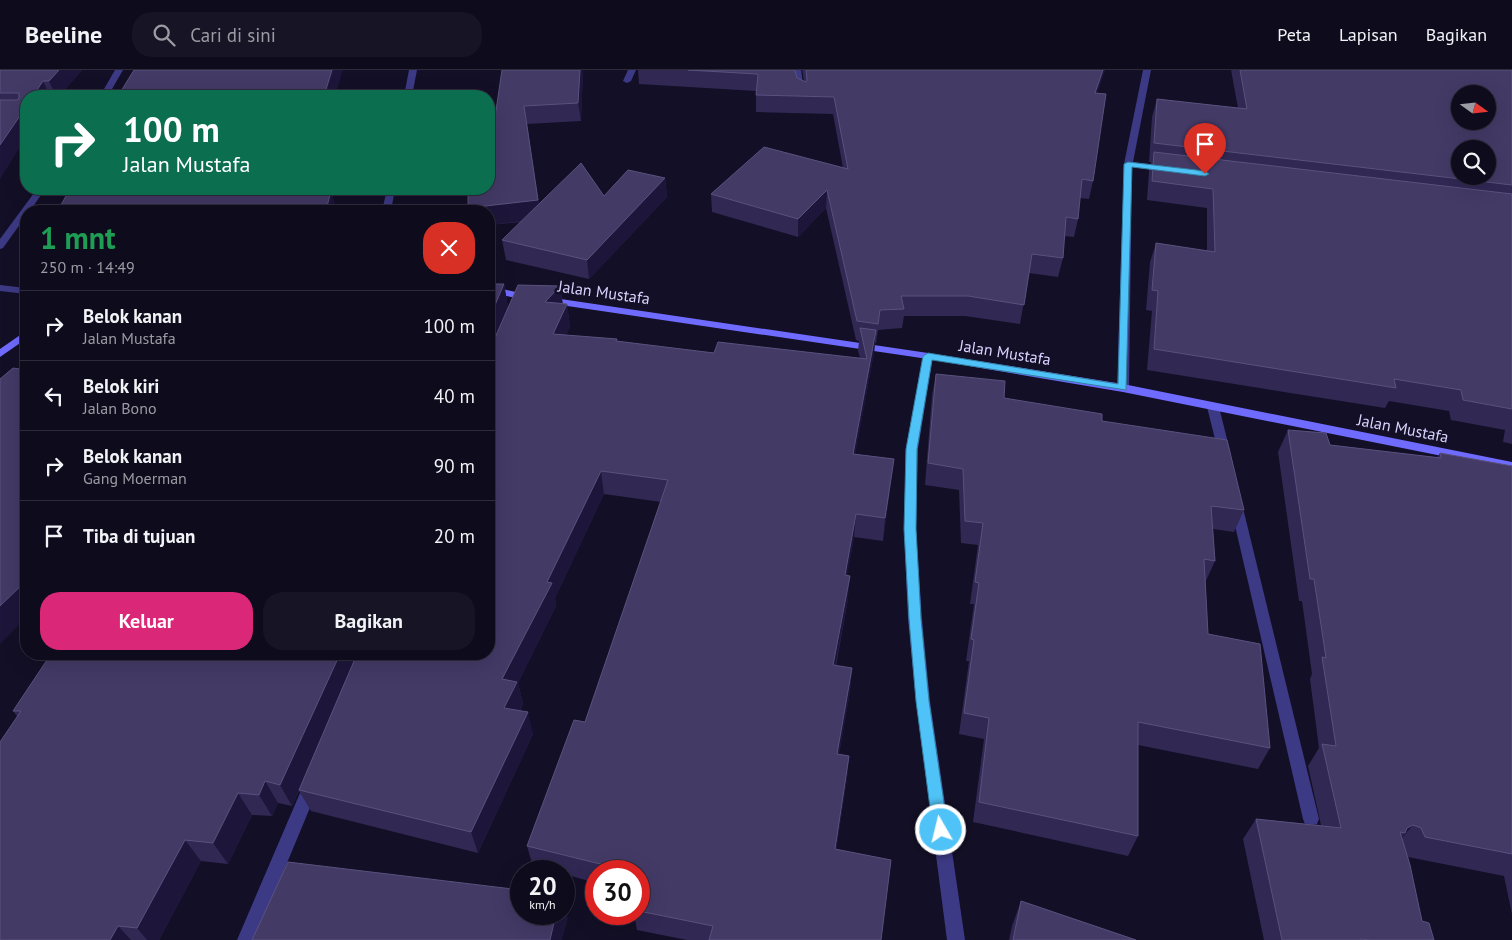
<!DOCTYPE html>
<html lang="id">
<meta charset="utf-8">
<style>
body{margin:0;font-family:"PT Sans",sans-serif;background:#171425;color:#f1f3f6;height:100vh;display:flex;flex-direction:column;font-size:19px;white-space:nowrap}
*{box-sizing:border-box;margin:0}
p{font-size:16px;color:#9b9ba3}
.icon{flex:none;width:28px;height:28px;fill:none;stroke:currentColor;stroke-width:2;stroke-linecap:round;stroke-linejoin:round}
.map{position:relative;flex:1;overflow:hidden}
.sheet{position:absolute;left:20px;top:135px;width:475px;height:455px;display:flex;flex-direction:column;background:#0e0b1c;border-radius:20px;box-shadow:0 5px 20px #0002,0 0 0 1px #2e2b3b}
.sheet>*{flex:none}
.top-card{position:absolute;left:20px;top:20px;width:475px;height:105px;border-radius:20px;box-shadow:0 5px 20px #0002,0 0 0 1px #2e2b3b;background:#0b6e4f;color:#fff;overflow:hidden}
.needle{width:32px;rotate:105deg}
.buttons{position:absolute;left:1451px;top:15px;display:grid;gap:10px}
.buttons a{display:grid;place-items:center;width:45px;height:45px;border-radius:50%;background:#0e0b1c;box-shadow:0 5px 20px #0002,0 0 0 1px #2e2b3b;font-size:25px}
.speed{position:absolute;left:510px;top:790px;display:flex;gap:10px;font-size:25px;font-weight:700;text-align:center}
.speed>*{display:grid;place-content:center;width:65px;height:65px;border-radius:50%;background:#0e0b1c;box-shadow:0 5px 20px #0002,0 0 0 1px #2e2b3b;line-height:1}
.speed small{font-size:12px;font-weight:400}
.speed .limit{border:8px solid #d22;background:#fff;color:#111}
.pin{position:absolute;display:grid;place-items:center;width:42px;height:42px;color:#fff;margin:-51px -21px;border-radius:50% 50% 50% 0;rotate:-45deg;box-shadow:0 0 5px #0007}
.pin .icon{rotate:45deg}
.me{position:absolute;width:55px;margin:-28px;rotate:352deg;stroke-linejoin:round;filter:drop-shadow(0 0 4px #0008)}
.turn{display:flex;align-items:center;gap:18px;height:105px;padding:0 20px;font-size:22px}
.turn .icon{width:65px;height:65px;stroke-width:2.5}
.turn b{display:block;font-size:35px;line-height:42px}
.round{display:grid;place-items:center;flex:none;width:52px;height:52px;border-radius:20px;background:#171425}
.head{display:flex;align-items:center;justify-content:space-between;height:85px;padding:0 20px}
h1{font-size:30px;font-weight:600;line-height:38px;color:#1e9e55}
.primary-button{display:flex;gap:10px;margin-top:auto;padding:10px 20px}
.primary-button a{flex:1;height:58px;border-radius:20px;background:#db2777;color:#fff;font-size:20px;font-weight:600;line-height:58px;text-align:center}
.primary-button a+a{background:#171425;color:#f1f3f6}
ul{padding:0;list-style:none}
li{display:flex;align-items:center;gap:15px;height:70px;padding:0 20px;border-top:1px solid #2e2b3b}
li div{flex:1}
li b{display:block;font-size:19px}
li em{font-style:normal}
header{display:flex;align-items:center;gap:30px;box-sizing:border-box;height:70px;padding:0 25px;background:#0e0b1c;border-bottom:1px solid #2e2b3b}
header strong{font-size:24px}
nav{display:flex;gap:28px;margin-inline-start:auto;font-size:18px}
.search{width:350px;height:45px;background:#171425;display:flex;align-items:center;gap:12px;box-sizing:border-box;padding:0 18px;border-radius:20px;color:#9b9ba3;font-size:19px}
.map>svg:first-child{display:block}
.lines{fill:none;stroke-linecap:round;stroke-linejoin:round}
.street{fill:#3d3a85;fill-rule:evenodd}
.secondary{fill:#6f6bff;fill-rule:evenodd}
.wall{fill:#312854}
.shaded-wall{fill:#1d163a}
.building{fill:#433a66;stroke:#5a527e;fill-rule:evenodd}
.route{fill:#4fc3f7;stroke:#337fa1}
.labels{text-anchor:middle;stroke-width:5;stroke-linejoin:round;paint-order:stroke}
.street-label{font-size:16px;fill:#d9d4ff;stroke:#130f26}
</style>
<header>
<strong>Beeline</strong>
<div class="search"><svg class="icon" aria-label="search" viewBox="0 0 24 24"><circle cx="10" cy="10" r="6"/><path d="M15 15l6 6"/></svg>Cari di sini</div>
<nav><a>Peta</a><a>Lapisan</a><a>Bagikan</a></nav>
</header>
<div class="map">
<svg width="1512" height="870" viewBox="0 0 1512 870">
<rect width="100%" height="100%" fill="#130f26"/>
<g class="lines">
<g class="street">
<path d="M 115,0 L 123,0 L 108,26 L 100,26 Z"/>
<path d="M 409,0 L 417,0 L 412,26 L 404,26 Z"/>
<path d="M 628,0 L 636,0 L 631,11 L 627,13 L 623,11 Z"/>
<path d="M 793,0 L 801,0 L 805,27 L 798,25 Z"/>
<path d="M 1143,0 L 1151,0 L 1133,92 L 1167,96 L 1171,99 L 1167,102 L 1132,97 L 1129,318 L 1123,322 L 1117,318 L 1124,94 Z"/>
<path d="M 37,119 L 45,119 L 30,141 L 26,141 L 26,146 L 3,178 L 0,179 L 0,169 Z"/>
<path d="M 387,119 L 395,119 L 391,141 L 382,141 Z"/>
<path d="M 0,215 L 26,218 L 26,224 L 0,221 Z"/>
<path d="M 928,283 L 933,286 L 918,379 L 916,459 L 922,549 L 930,631 L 965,870 L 947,870 L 916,631 L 908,549 L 904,459 L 906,379 L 923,286 Z"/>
<path d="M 1213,333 L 1219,337 L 1231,385 L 1225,389 L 1219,385 L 1207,337 Z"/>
<path d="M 1236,430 L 1242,434 L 1319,749 L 1317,754 L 1311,756 L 1305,754 L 1303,749 L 1230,434 Z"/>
<path d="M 311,709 L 317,711 L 319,716 L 255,870 L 237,870 L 303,716 L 305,711 Z"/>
</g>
<g class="secondary">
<path d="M 489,216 L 520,223 L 928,283 L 1123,314 L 1512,392 L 1512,400 L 1123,322 L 928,289 L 520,229 L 489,222 Z"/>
<path d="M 26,261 L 26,269 L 0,287 L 0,279 Z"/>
</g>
</g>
<g class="wall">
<path d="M 0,0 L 82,0 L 59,26 L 26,26 L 0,109 Z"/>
<path d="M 502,0 L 583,0 L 581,51 L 527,54 L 539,135 L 604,126 L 665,108 L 667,127 L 589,209 L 506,190 L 502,170 L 521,152 L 489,155 L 489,141 L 469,141 L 468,138 L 490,81 Z"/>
<path d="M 638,0 L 795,0 L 797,8 L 804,11 L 802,0 L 1105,0 L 1097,23 L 1093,111 L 1089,129 L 1080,128 L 1078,149 L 1074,167 L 1064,166 L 1063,188 L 1058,207 L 1029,203 L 1020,254 L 965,246 L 904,246 L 902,258 L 878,260 L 876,273 L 875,273 L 874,283 L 855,384 L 894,389 L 883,471 L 854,467 L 847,505 L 848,529 L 836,596 L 852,598 L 850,621 L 839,684 L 849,686 L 847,708 L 836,780 L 881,870 L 687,870 L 637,860 L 634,844 L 639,844 L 639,801 L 596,801 L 596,813 L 564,804 L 564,801 L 551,801 L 533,797 L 527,776 L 585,652 L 661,432 L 604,424 L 555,528 L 556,536 L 518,613 L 523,634 L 520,641 L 533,664 L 478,783 L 311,741 L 299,721 L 292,736 L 278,733 L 272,746 L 252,745 L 228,794 L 201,791 L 159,870 L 0,870 L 17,646 L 13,641 L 489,584 L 489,214 L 504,214 L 508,237 L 560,216 L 563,234 L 567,234 L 570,257 L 566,265 L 617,269 L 617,272 L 714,283 L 860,288 L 858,281 L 859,271 L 856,270 L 826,138 L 798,167 L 712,142 L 711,124 L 843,98 L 833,44 L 756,42 L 756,21 L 639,14 Z"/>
<path d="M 1231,0 L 1512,0 L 1512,374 L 1503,372 L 1505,360 L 1451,350 L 1449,341 L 1389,331 L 1385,338 L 1147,300 L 1152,241 L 1146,240 L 1150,192 L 1156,173 L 1207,181 L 1207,138 L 1147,130 L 1149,101 L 1151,92 L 1149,92 L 1152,47 L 1157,29 L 1238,38 Z"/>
<path d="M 936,304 L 1004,328 L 1102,351 L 1244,440 L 1234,462 L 1213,459 L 1215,491 L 1205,513 L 1208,564 L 1270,678 L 1258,699 L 1138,675 L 1138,766 L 1128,786 L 973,752 L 984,669 L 959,664 L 969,591 L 966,591 L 974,534 L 970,534 L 978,475 L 961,473 L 959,420 L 925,415 L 932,325 Z"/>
<path d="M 1288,360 L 1330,375 L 1437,388 L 1440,383 L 1512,396 L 1512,844 L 1504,806 L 1408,787 L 1422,851 L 1434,870 L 1264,870 L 1243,769 L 1256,749 L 1321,755 L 1308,696 L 1319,678 L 1310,609 L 1312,604 L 1302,531 L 1299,531 L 1278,382 Z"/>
<path d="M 1021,831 L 1136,870 L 1009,870 L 1012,856 Z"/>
</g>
<g class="shaded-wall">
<path d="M 59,0 L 82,0 L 59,26 L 56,26 L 49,11 Z"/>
<path d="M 332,0 L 343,0 L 335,26 L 324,26 Z"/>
<path d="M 580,0 L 583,0 L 581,51 L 578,33 Z"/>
<path d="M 1103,0 L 1105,0 L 1091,40 L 1095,23 Z"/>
<path d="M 43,11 L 50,26 L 33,26 Z"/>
<path d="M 524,36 L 541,149 L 489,155 L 489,141 L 469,141 L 468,138 Z"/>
<path d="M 26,37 L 26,68 L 0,109 L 0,75 Z"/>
<path d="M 665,108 L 667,127 L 589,209 L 587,190 Z"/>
<path d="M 318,119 L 329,119 L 323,141 L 317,121 Z"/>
<path d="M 331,120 L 337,141 L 326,141 Z"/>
<path d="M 827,120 L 826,138 L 798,167 L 798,149 Z"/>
<path d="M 504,214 L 508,237 L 489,283 L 489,249 Z"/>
<path d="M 560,216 L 563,238 L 545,232 Z"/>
<path d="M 567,234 L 570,257 L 557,286 L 553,264 Z"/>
<path d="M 876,260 L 874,283 L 851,407 L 853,384 Z"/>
<path d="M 894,389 L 891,412 L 883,471 L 885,448 Z"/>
<path d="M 601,401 L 604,424 L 555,528 L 556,536 L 518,613 L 523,634 L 510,660 L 504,638 L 502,609 L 547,512 Z"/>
<path d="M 856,444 L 854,467 L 843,528 L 845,505 Z"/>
<path d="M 850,506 L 848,529 L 831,618 L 833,595 Z"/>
<path d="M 26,511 L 26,548 L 0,574 L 0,536 Z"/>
<path d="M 340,584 L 359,584 L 292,736 L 280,715 Z"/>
<path d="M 852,598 L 850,621 L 835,706 L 837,684 Z"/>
<path d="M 528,642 L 533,664 L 478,783 L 471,762 Z"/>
<path d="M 849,686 L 847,708 L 833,800 L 835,779 Z"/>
<path d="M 265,711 L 278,733 L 272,746 L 259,725 Z"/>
<path d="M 238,723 L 252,745 L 228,794 L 213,773 Z"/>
<path d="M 1413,755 L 1396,775 L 1393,777 L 1405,763 L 1407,758 Z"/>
<path d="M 185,770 L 201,791 L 159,870 L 147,870 L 137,858 Z"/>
<path d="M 564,834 L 568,848 L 562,870 L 550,870 L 556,844 L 564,844 Z"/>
<path d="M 118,856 L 131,870 L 110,870 Z"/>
</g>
<g class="building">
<path d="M 0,0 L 59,0 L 49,11 L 43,11 L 33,26 L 26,26 L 26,37 L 0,75 L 0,30 L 17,30 L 19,28 L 19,23 L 0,23 Z"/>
<path d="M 134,0 L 332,0 L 324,26 L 118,26 Z"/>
<path d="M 502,0 L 580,0 L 578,33 L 524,36 L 538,130 L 468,138 L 468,119 L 489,119 L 489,81 L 490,81 Z"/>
<path d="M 688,0 L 795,0 L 797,8 L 806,12 L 807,10 L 806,0 L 1103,0 L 1095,23 L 1106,24 L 1093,111 L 1082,109 L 1078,149 L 1066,147 L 1063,188 L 1032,184 L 1024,235 L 968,226 L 901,226 L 904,239 L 880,240 L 878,254 L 857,251 L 827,120 L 798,149 L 711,124 L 764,77 L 848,99 L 834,27 L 756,25 L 758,5 L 757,4 Z"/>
<path d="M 1240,0 L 1512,0 L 1512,115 L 1154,73 L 1157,29 L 1247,39 ZM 1460,24 L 1488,24 L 1488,51 L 1460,51 ZM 1460,79 L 1488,79 L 1488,106 L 1460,106 Z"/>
<path d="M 1154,82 L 1512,124 L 1512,339 L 1463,330 L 1461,320 L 1394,309 L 1396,318 L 1154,279 L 1158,221 L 1152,220 L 1156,173 L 1215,182 L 1213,119 L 1152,111 Z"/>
<path d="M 581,93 L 604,126 L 628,100 L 665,108 L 587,190 L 502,170 Z"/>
<path d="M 70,119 L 318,119 L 317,121 L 331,120 L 326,141 L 62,141 L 63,140 L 58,140 Z"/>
<path d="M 489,214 L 504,214 L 489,249 Z"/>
<path d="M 518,215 L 560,216 L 545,232 L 567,234 L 553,264 L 617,269 L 616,271 L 714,283 L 718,272 L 867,289 L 860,258 L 876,260 L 853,384 L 894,389 L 885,448 L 856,444 L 845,505 L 850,506 L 833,595 L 852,598 L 837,684 L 849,686 L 835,779 L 891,790 L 881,870 L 709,870 L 713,856 L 639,841 L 639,810 L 640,804 L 639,804 L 639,801 L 629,801 L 527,776 L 574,650 L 585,652 L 668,410 L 601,401 L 547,512 L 552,513 L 502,609 L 517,612 L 504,638 L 528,642 L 471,762 L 299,720 L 357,584 L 489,584 L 489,428 L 496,416 L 489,415 L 489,278 L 491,277 Z"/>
<path d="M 13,298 L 26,300 L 26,511 L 0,536 L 0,309 Z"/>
<path d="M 936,304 L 1005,311 L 1004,328 L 1102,344 L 1102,351 L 1227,370 L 1244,440 L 1211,436 L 1215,491 L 1204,489 L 1208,564 L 1260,574 L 1270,678 L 1138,652 L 1138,766 L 979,732 L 989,648 L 964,643 L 974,570 L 971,569 L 979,513 L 975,512 L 983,453 L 965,451 L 963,399 L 928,393 Z"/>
<path d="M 1288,360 L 1326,363 L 1330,375 L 1441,388 L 1440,383 L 1512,396 L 1512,784 L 1425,767 L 1421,758 L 1413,755 L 1407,758 L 1405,763 L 1400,762 L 1410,795 L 1422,851 L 1429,853 L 1434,870 L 1370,870 L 1361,869 L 1361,870 L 1282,870 L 1256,749 L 1341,758 L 1322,674 L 1336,676 L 1322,587 L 1326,588 L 1314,509 L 1310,509 Z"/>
<path d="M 51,584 L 340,584 L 280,715 L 265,711 L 259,725 L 238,723 L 213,773 L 185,770 L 137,858 L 118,856 L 110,870 L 0,870 L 0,672 L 21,641 L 13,641 Z"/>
<path d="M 288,792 L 521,820 L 521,844 L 556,844 L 550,870 L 252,870 Z"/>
<path d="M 1021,831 L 1136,870 L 1013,870 Z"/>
</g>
<path class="route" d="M 1128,92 L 1205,101 L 1209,104 L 1205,106 L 1132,97 L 1126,320 L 932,290 L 917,379 L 916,459 L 921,549 L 929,631 L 948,760 L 946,764 L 941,766 L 936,764 L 933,760 L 916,631 L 909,549 L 904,459 L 906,379 L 923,286 L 928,283 L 1118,314 L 1124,94 Z"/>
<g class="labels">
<g class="street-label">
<text transform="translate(604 222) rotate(8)" y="6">Jalan Mustafa</text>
<text transform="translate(1005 282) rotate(9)" y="6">Jalan Mustafa</text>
<text transform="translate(1403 358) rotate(11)" y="6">Jalan Mustafa</text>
</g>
</g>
</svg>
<div class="buttons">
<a><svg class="needle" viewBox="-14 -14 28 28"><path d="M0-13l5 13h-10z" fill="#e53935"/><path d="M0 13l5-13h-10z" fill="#9b9ba3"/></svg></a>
<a><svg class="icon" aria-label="search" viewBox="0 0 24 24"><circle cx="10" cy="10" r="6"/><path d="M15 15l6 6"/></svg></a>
</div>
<div class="speed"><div>20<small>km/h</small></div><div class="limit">30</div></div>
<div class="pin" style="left:1205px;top:104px;background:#d93025"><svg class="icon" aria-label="arrive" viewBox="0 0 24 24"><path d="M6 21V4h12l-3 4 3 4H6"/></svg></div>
<svg class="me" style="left:941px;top:760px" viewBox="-20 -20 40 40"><circle r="17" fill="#4fc3f7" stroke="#fff" stroke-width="3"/><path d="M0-11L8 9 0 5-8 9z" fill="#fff"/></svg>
<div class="top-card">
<div class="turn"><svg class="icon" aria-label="right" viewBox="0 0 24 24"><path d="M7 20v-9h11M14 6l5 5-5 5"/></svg><div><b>100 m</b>Jalan Mustafa</div></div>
</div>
<section class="sheet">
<div class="head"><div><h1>1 mnt</h1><p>250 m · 14:49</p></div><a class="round" style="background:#d93025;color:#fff"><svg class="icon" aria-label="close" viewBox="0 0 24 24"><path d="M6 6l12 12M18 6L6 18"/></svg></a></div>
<ul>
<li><svg class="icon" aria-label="right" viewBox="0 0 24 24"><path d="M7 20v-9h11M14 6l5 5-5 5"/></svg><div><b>Belok kanan</b><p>Jalan Mustafa</p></div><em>100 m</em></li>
<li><svg class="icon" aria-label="left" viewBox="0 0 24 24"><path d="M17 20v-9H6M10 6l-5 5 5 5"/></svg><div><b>Belok kiri</b><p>Jalan Bono</p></div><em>40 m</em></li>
<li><svg class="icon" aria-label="right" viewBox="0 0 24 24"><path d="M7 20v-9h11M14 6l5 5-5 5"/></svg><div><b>Belok kanan</b><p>Gang Moerman</p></div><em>90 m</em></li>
<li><svg class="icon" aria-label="arrive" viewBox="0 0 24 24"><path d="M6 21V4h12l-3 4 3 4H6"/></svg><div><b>Tiba di tujuan</b></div><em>20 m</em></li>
</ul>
<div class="primary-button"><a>Keluar</a><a>Bagikan</a></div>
</section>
</div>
